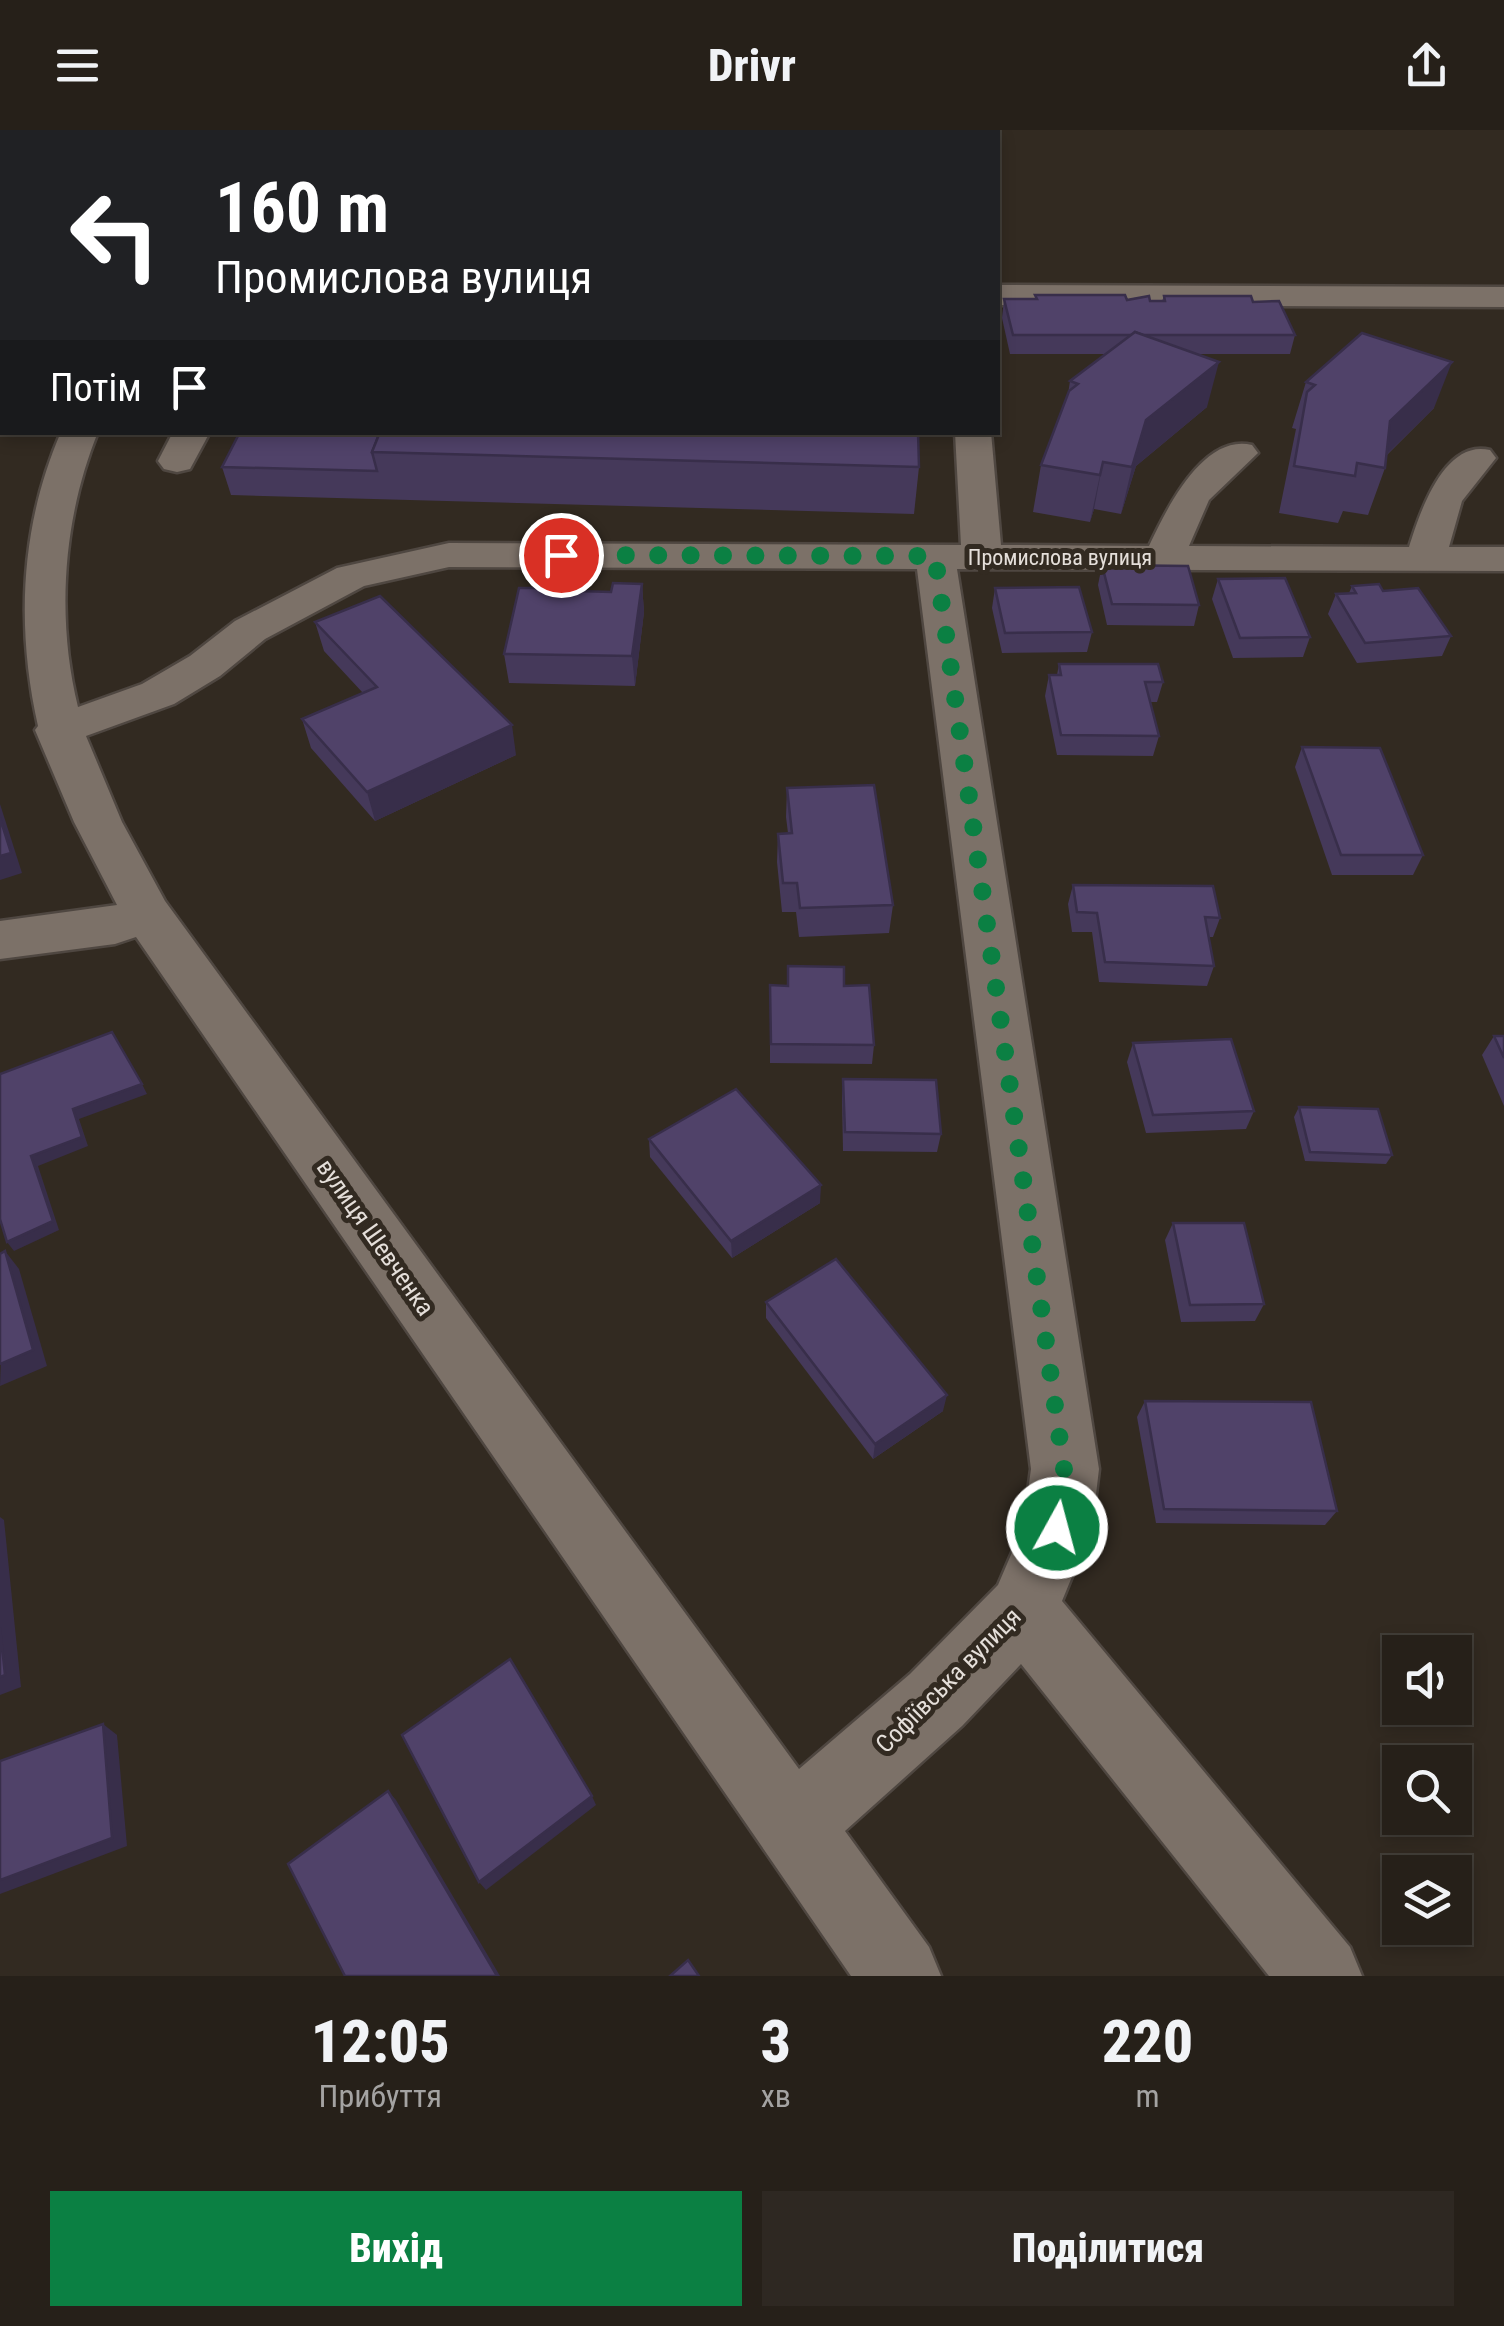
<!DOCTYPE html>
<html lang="uk">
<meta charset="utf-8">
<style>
body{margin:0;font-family:"Roboto Condensed",sans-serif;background:#2e2822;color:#f1f3f6;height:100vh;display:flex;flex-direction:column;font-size:38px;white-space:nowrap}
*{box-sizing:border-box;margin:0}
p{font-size:32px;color:#a4a3a2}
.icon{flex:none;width:55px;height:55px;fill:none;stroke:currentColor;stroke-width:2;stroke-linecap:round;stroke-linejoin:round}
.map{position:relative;height:1846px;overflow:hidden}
.side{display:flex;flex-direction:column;background:#262019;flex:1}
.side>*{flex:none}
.guide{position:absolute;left:0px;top:0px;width:1000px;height:305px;box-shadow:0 5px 15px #0003,0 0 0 2px #423e38;background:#202124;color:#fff;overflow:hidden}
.fabs{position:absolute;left:1382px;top:1505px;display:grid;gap:20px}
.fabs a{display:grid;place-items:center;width:90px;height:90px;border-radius:0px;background:#262019;box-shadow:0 5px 15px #0003,0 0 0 2px #423e38;font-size:50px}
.pin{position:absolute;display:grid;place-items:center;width:85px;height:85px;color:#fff;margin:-42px;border:5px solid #fff;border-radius:50%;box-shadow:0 2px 10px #0007}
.me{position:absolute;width:110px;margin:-55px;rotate:7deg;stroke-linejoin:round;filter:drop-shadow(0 0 8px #0008)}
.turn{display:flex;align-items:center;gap:35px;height:210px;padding:0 50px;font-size:45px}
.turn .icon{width:130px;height:130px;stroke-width:2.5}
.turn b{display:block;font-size:70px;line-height:85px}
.then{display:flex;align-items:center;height:95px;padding:0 50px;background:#0003;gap:20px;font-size:38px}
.eta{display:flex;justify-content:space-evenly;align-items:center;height:170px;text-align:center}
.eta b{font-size:60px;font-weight:800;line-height:70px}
.button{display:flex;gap:20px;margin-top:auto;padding:20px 50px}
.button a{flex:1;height:115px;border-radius:0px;background:#0b8043;color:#fff;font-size:40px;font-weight:800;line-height:115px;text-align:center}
.button a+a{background:#2e2822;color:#f1f3f6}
header{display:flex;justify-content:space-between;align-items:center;height:130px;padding:0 50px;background:#262019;font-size:45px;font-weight:800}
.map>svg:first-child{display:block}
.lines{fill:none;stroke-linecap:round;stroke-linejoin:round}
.minor-casing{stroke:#4f4741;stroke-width:5}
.minor{fill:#7c7168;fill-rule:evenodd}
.wall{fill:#45395a}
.shaded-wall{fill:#382e4a}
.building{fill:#504269;stroke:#382e4a;stroke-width:2.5}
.route{stroke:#0b8043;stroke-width:18;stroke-dasharray:0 32.4}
.labels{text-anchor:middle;stroke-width:10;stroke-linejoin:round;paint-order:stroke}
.far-street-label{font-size:22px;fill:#e5dfda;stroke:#322a21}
.street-label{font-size:25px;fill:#e5dfda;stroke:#322a21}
</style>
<header><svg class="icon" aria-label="menu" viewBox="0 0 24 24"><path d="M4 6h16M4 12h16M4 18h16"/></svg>Drivr<svg class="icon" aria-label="share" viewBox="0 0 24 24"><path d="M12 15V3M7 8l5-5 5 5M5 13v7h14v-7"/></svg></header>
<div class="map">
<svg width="1504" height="1846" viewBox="0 0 1504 1846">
<rect width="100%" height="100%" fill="#322a21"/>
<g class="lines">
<defs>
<g id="minor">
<path d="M 998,155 L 1504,157 L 1504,177 L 998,175 Z"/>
<rect x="0" y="161" width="2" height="20"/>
<path d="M 61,302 L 98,302 C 63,388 56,487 78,577 L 142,554 L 190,526 L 235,491 L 337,438 L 449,413 L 961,415 L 955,302 L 991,302 L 1001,415 L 1149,416 C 1166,380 1203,303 1252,315 L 1258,323 L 1209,370 L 1189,416 L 1409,417 C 1420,382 1444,309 1490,320 L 1496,328 L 1462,371 L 1449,417 L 1504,417 L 1504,441 L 957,439 L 1099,1339 L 1092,1398 L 1062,1471 L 1350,1817 L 1362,1846 L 1269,1846 L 1021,1534 L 962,1596 L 845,1701 L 929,1817 L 941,1846 L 851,1846 L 136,807 L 115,814 L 0,829 L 0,791 L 117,775 L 74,692 L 35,600 L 38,596 C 16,498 20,396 61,302 ZM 449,437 L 917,439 L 1031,1339 L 1023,1397 L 998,1455 L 910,1544 L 799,1639 L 165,771 L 122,692 L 86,606 L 174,574 L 220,546 L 265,509 L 364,456 Z"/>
<path d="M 173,302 L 210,302 L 190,339 L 177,342 L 164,339 L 158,331 Z"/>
</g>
</defs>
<use href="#minor" class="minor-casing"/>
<use href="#minor" class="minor"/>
</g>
<g class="wall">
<rect x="581" y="0" width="131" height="2"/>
<path d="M 1035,165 L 1150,171 L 1162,171 L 1164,166 L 1253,172 L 1295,205 L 1290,224 L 1198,224 L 1207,277 L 1136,336 L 1121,384 L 1094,379 L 1090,392 L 1033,382 L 1041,335 L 1068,264 L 1070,251 L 1106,224 L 1010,224 L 1002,188 L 1004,169 L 1035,169 Z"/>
<path d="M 1306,252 L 1434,278 L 1387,325 L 1385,338 L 1368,385 L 1343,381 L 1338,393 L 1279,383 L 1296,299 L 1292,298 Z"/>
<path d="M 240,302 L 919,337 L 914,384 L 231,365 L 222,337 Z"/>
<path d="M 1102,435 L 1199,475 L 1194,496 L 1107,495 L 1098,455 Z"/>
<path d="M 580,447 L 582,461 L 611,462 L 642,454 L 644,482 L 635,556 L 509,553 L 504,524 L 551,458 Z"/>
<path d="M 1218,449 L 1310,507 L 1303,527 L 1233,528 L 1212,469 Z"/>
<path d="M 1352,456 L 1383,461 L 1451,506 L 1442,526 L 1357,533 L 1328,484 L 1336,464 L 1349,463 Z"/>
<path d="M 995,458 L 1092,502 L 1087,522 L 1002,523 L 992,478 Z"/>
<path d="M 315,492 L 516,625 L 375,691 L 311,618 L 302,589 L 363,563 L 324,521 Z"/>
<path d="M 1059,534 L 1163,552 L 1157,572 L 1150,572 L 1159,606 L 1153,626 L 1057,625 L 1045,566 L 1049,545 L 1057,545 Z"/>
<path d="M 1302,617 L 1423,725 L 1413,745 L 1332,745 L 1295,637 Z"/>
<path d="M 787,658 L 893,775 L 889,803 L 799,807 L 796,782 L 782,782 L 777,732 L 778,704 L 788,703 L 786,687 Z"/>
<path d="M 1073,755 L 1220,788 L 1213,807 L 1209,807 L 1214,836 L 1207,856 L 1099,852 L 1092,802 L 1072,802 L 1068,774 Z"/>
<path d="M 770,855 L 844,856 L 874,915 L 872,934 L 770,933 Z"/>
<path d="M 1494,906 L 1504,906 L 1504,976 L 1482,925 Z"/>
<path d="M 1133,913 L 1254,981 L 1246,999 L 1146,1003 L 1127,932 Z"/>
<path d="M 843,949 L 941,1004 L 937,1022 L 843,1021 L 842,968 Z"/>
<path d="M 1299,977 L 1392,1025 L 1386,1034 L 1305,1031 L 1294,987 Z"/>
<path d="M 649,1009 L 820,1073 L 732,1128 L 650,1027 Z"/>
<path d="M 1173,1093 L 1264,1174 L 1255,1191 L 1181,1192 L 1165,1110 Z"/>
<path d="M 766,1172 L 943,1281 L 873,1329 L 766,1188 Z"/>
<path d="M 1145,1271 L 1337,1381 L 1325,1395 L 1156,1393 L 1137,1287 Z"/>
</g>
<g class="shaded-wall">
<path d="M 417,0 L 433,0 L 433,2 L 416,2 Z"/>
<path d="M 1219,232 L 1207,277 L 1136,336 L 1121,384 L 1132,337 L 1146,290 Z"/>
<path d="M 1452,232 L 1434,278 L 1374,337 L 1390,291 Z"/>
<path d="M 1103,332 L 1094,379 L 1090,392 L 1100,345 Z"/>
<path d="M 642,454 L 644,482 L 635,556 L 632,526 Z"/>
<path d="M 512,595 L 516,625 L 375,691 L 367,662 Z"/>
<path d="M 0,674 L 22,743 L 0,750 Z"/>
<path d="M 142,954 L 147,964 L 79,989 L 88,1016 L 38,1036 L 59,1100 L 14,1121 L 7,1112 L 31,1026 L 73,979 Z"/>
<path d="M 821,1055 L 820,1073 L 732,1128 L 731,1111 Z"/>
<path d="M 5,1121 L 19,1139 L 47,1236 L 0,1256 Z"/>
<path d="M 947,1265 L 943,1281 L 873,1329 L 875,1314 Z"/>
<path d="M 0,1387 L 4,1390 L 21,1557 L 0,1565 Z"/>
<path d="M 103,1594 L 117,1605 L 127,1716 L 0,1764 L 0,1750 Z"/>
<path d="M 388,1661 L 396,1670 L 500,1846 L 497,1846 Z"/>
<path d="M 592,1666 L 596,1675 L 486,1760 L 479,1752 Z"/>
</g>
<g class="building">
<path d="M 154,0 L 201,0 L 200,2 L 152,2 Z"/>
<path d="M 359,0 L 417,0 L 416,2 L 358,2 Z"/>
<rect x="825" y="0" width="55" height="2"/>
<rect x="0" y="81" width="2" height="16"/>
<path d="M 1035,165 L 1125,165 L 1127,170 L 1149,166 L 1150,171 L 1165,171 L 1164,166 L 1251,166 L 1253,172 L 1279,171 L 1295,205 L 1143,205 L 1135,202 L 1132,205 L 1013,205 L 1004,169 L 1037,169 Z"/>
<path d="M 1135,202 L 1219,232 L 1146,290 L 1132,337 L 1103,332 L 1100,345 L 1041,335 L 1069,261 L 1078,254 L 1070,251 Z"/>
<path d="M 1362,203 L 1452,232 L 1390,291 L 1385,338 L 1357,333 L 1355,346 L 1294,336 L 1307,262 L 1315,255 L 1306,252 Z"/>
<path d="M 240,302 L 380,302 L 372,322 L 377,341 L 222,337 Z"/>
<path d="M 380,302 L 918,302 L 919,337 L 372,322 Z"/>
<path d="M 1102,435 L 1188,436 L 1199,475 L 1112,474 Z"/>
<path d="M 553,446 L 580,447 L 578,461 L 611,462 L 613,453 L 642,454 L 632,526 L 504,524 L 519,458 L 551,458 Z"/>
<path d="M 1285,448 L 1310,507 L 1240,508 L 1218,449 Z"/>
<path d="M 1379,454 L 1383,461 L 1418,458 L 1451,506 L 1365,513 L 1336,464 L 1356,463 L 1352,456 Z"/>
<path d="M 1079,457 L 1092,502 L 1005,503 L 995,458 Z"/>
<path d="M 380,466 L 512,595 L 367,662 L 302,589 L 377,557 L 315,492 Z"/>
<path d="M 1059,534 L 1158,534 L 1163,552 L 1145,552 L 1159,606 L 1061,605 L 1049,545 L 1061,545 Z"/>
<path d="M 1302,617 L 1380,618 L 1423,725 L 1341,725 Z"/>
<path d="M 874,655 L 893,775 L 800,778 L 797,753 L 783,753 L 778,704 L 792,703 L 787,658 Z"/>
<path d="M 0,688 L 11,723 L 0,726 Z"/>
<path d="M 1073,755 L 1213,756 L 1220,788 L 1205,787 L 1214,836 L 1105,832 L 1097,783 L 1077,782 Z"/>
<path d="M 788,836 L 844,837 L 844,856 L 869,855 L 874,915 L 771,914 L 770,855 L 788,856 Z"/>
<path d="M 112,902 L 142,954 L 73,979 L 82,1007 L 31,1026 L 53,1091 L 7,1112 L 0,1089 L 0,944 Z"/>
<path d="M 1494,906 L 1504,906 L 1504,928 Z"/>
<path d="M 1231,909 L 1254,981 L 1153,985 L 1133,913 Z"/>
<path d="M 843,949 L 936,950 L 941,1004 L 845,1002 Z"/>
<path d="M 736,959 L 821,1055 L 731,1111 L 649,1009 Z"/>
<path d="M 1299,977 L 1378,979 L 1392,1025 L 1310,1022 Z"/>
<path d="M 1173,1093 L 1244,1093 L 1264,1174 L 1190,1175 Z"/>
<path d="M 5,1121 L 33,1220 L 0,1234 L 0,1124 Z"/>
<path d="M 836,1129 L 947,1265 L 875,1314 L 766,1172 Z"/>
<path d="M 1145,1271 L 1311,1272 L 1337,1381 L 1164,1379 Z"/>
<path d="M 0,1498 L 5,1545 L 0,1547 Z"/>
<path d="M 510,1529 L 592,1666 L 479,1752 L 402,1605 Z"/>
<path d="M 103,1594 L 112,1708 L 0,1750 L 0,1631 Z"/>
<path d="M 388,1661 L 497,1846 L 345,1846 L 288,1734 Z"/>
<path d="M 688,1830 L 699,1846 L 670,1846 Z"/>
</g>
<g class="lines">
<path class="route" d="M 561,425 L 935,426 L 1064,1339 L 1057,1398"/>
</g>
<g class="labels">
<g class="far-street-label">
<text x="1060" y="435">Промислова вулиця</text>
</g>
<g class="street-label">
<text transform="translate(376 1107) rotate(55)" y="9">вулиця Шевченка</text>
<text transform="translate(948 1550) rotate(-45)" y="9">Софіївська вулиця</text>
</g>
</g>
</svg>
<div class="fabs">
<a><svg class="icon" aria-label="sound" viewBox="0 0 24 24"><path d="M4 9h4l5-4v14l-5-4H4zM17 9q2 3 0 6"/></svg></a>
<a><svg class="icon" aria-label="search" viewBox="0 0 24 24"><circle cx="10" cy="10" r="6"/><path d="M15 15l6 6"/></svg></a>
<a><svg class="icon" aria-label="layers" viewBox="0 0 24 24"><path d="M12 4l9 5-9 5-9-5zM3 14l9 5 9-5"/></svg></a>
</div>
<div class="pin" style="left:561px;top:425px;background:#d93025"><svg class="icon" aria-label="arrive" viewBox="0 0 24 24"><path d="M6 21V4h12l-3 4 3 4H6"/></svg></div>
<svg class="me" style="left:1057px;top:1398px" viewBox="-20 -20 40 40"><circle r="17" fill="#0b8043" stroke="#fff" stroke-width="3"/><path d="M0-11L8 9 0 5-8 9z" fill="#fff"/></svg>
<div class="guide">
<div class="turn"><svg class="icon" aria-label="left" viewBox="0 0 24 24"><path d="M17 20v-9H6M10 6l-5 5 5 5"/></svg><div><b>160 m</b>Промислова вулиця</div></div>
<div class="then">Потім<svg class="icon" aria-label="arrive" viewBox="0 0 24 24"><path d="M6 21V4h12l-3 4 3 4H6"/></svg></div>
</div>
</div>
<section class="side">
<div class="eta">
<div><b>12:05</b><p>Прибуття</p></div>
<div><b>3</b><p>хв</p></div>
<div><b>220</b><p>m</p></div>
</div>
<div class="button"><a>Вихід</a><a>Поділитися</a></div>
</section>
